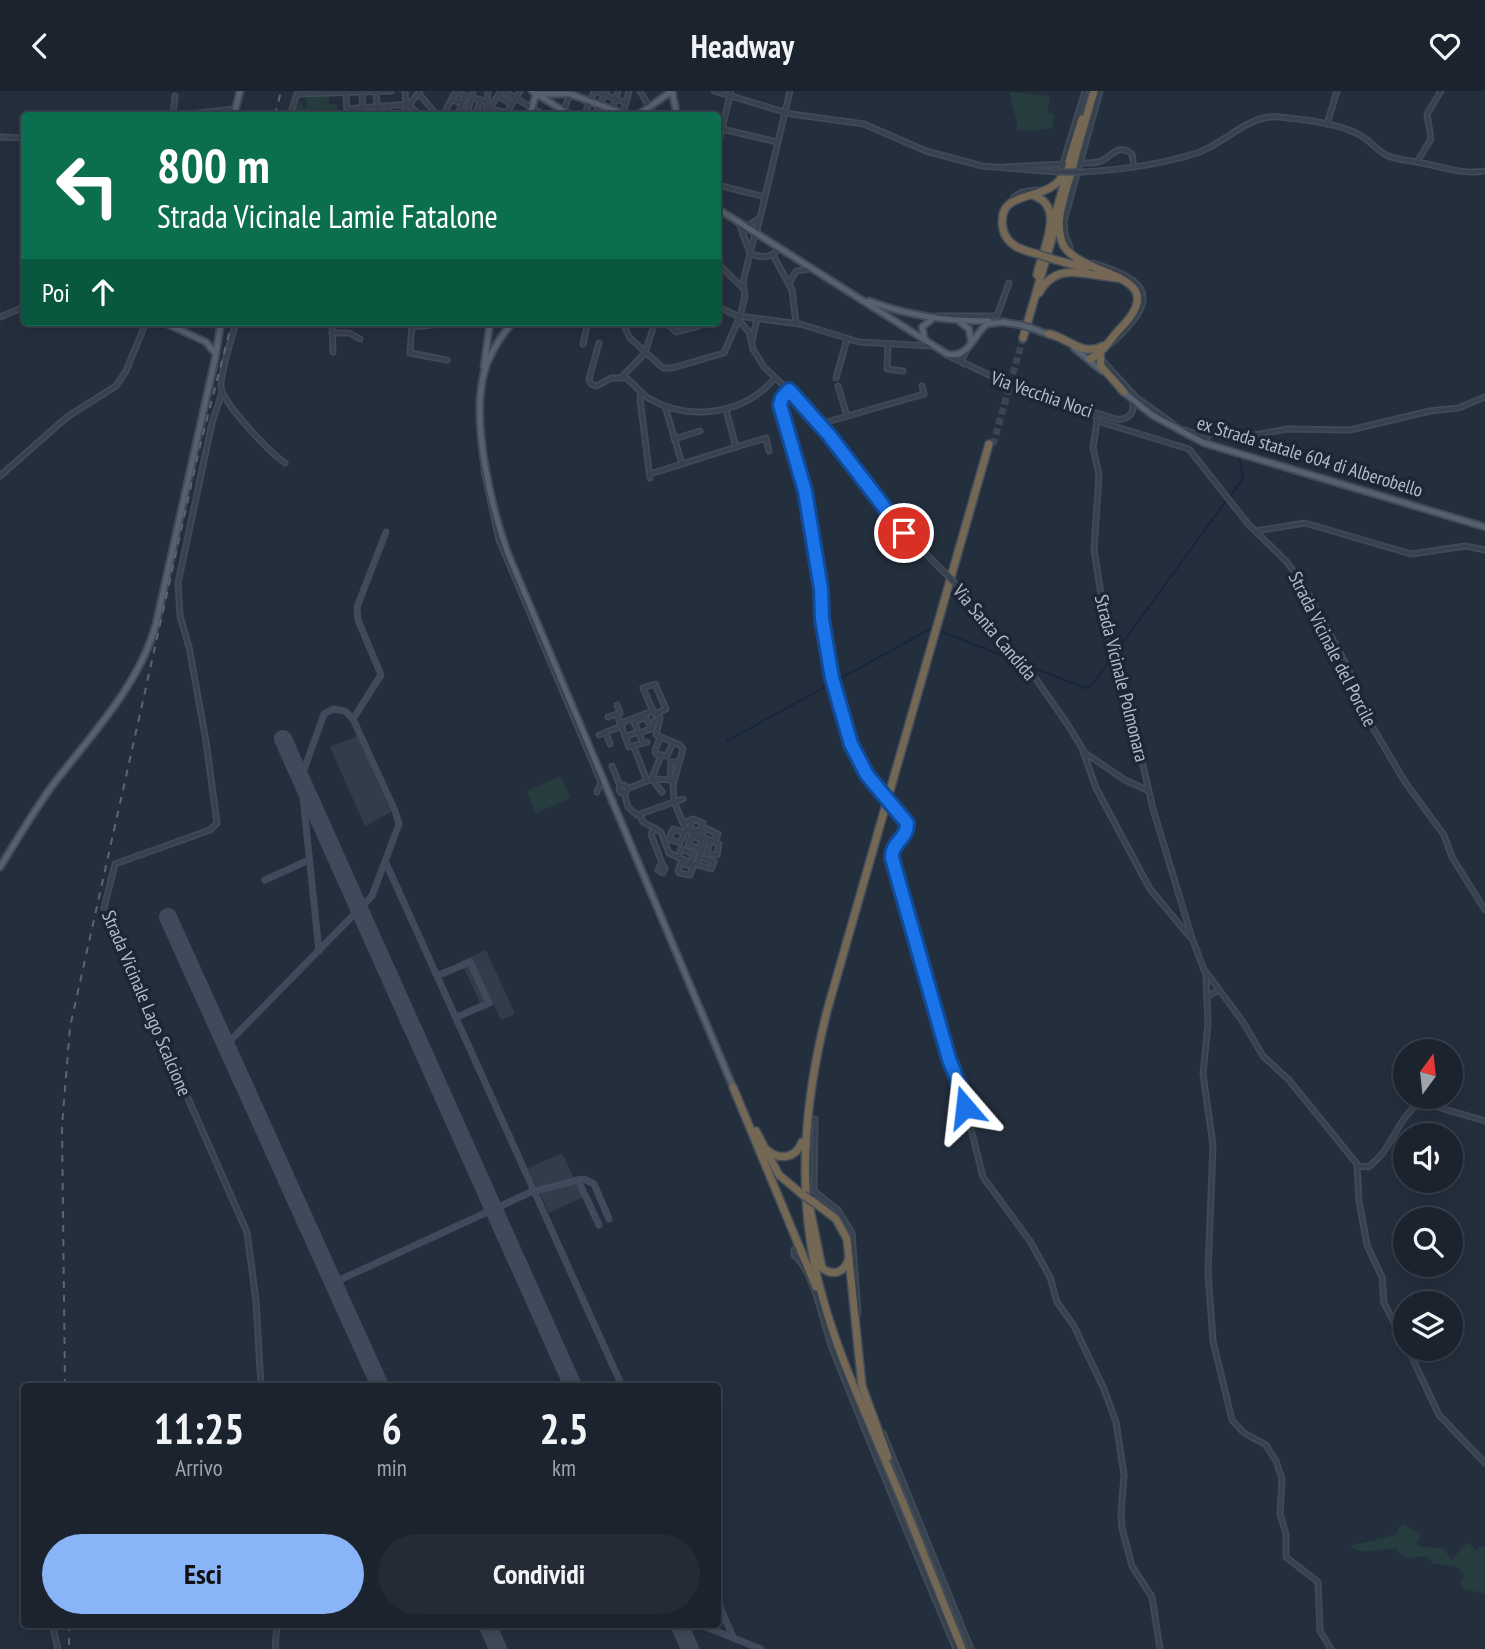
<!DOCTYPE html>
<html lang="it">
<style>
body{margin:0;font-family:"PT Sans Narrow",sans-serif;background:#242b36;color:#f1f3f6;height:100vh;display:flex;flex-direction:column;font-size:26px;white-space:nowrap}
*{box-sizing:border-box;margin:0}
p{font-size:23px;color:#a0a4aa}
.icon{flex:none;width:38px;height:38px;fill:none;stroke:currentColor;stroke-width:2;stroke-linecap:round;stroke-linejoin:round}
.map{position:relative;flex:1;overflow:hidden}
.panel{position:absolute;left:21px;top:1292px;width:700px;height:245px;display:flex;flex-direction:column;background:#1b232e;border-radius:7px;box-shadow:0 4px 18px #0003,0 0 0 2px #39404a}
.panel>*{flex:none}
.top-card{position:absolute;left:21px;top:21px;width:700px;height:214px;border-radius:7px;box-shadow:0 4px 18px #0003,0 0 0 2px #39404a;background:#0b6e4f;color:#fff;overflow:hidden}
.needle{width:46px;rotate:15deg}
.controls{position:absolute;left:1393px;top:948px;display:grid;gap:14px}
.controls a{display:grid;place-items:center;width:70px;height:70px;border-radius:50%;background:#1b232e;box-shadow:0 4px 18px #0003,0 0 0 2px #39404a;font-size:35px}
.pin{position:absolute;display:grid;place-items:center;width:60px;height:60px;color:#fff;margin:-30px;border:4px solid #fff;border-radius:50%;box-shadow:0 2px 7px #0007}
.me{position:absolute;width:77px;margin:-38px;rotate:343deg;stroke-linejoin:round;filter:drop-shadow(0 0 5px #0008)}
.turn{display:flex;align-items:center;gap:24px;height:147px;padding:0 21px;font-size:32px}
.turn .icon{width:91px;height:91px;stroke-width:2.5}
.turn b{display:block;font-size:49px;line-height:60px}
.then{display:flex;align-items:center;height:66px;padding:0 21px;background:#0003;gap:14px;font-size:26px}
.eta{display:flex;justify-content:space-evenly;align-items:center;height:119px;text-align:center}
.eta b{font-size:42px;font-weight:700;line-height:49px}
.cta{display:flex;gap:14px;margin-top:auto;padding:14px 21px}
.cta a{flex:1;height:80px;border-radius:42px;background:#8ab4f8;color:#111;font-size:28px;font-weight:700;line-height:80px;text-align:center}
.cta a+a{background:#242b36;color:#f1f3f6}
header{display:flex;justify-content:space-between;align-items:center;height:91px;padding:0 21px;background:#1b232e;font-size:32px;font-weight:700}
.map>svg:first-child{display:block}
.airport{fill:#323c4b}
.green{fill:#263c3f}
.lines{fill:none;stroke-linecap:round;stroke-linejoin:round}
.stream{stroke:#17263c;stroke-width:2}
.taxiway{stroke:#3f4a5a;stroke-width:7}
.runway{stroke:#3f4a5a;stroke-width:18}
.highway-tunnel{stroke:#3a4453;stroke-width:7;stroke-dasharray:7 3.5;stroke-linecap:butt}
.minor-casing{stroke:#414a57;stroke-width:7}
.major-casing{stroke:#414a57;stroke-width:9}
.highway-casing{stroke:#434c59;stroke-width:10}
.minor{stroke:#38414e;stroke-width:3.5}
.major{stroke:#56606e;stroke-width:5}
.highway{stroke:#746855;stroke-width:7}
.rail{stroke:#5a6575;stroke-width:2;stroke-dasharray:7 7;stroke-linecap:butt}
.minor-bridge-casing{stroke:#414a57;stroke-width:7;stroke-linecap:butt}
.major-bridge-casing{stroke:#414a57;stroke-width:9;stroke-linecap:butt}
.highway-bridge-casing{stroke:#434c59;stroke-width:10;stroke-linecap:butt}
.minor-bridge{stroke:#38414e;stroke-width:3.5}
.major-bridge{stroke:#56606e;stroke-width:5}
.highway-bridge{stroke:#746855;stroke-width:7}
.route-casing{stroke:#114b97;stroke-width:18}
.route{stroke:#1a73e8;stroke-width:12}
.labels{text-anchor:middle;stroke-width:7;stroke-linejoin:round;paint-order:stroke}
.street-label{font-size:19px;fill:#b4bcc9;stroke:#1d2633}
</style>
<header><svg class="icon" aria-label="back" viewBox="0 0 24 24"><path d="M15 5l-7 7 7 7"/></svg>Headway<svg class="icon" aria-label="heart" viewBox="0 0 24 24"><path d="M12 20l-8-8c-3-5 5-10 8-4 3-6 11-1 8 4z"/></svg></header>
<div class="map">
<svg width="1485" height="1558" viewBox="0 0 1485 1558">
<rect width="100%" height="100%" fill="#242f3e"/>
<g class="airport">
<path d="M 357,645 L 391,721 L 365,735 L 330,656 Z"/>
<path d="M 486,859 L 515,923 L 501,929 L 494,914 L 483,919 L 461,870 Z"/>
<path d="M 562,1062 L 583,1106 L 549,1122 L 528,1077 Z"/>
</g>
<g class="green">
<path d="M 1010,1 L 1050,5 L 1048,21 L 1054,23 L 1053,37 L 1034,40 L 1017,39 C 1018,24 1010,15 1010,1 Z"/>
<path d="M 329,5 L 329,13 L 337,13 L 337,22 L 327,20 L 326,24 L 292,24 L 295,14 L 299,15 L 301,9 L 304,17 L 307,17 L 306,7 Z"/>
<path d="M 561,685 L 571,707 L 536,722 L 526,700 Z"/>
<path d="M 1402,1433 L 1421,1443 L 1416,1453 L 1421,1456 L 1444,1457 L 1451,1470 L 1467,1451 L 1477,1460 L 1479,1456 L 1485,1456 L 1485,1503 L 1462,1497 L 1460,1493 L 1464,1484 L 1457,1476 L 1432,1472 L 1427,1465 L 1408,1467 L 1399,1463 L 1397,1458 C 1381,1455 1365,1467 1350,1455 L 1395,1444 Z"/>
</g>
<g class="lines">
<g class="stream">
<path d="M 1229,407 L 1243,387 L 1239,368"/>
<path d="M 942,541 L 1085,597 L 1091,595 L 1112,566"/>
<path d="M 1116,561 L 1226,410"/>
<path d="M 727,650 L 932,537"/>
</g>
<g class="taxiway">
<path d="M 353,628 L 381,584 L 358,529 L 357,516 L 386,441"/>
<path d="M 386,772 L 622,1295"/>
<path d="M 265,789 L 309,769"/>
<path d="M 439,884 L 470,871 L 489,912 L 457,926"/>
<path d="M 226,954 L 372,805 L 399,733 L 395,720 L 353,628 L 345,620 L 333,618 L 324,623 L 301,687 L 319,860"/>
<path d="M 578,1089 L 599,1134"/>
<path d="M 333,1192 L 531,1101 L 578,1089 L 584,1088 L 594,1093 L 609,1128"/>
<path d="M 718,1511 L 733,1546"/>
<path d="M 698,1533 L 761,1558"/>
</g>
<g class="runway">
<path d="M 283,648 L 573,1295"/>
<path d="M 168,826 L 380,1295"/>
<path d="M 487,1533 L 498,1558"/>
<path d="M 679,1533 L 690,1558"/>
</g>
<path class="highway-tunnel" d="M 993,354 L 1023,247"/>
<defs>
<g id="minor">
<path d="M 405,0 L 406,14"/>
<path d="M 504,0 L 544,24"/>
<path d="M 595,0 L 626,12"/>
<path d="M 640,0 L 654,24"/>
<path d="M 714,0 L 791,23 L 864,33 L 926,60 L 982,75 L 1058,81"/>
<path d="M 376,1 L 378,24"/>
<path d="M 346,2 L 347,24"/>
<path d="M 362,2 L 363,24"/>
<path d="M 457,2 L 488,11"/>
<path d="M 299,3 L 391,0"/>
<path d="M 419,3 L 437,24"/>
<path d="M 498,5 L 511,13"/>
<path d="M 452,8 L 460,12"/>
<path d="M 388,15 L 389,24"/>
<path d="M 409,15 L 420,24"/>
<path d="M 487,17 L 514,24"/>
<path d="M 347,18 L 411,13"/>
<path d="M 489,18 L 501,0"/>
<path d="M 460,19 L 482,24"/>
<path d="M 612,19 L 618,0"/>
<path d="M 623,22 L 629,0"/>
<path d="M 173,24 L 175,5"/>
<path d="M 181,24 L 234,18"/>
<path d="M 290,24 L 298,0"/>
<path d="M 401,24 L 420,0"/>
<path d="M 443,24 L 455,2 L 457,2"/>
<path d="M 458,24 L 465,5"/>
<path d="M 467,24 L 473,0"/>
<path d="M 476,24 L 480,9"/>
<path d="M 486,24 L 488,0"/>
<path d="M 505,24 L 520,0"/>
<path d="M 562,24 L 571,0"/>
<path d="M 584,24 L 594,1"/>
<path d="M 595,24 L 606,0"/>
<path d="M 603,24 L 608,17"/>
<path d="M 1327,33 L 1337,0"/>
<path d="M 722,38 L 777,51"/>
<path d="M 0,46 L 24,47"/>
<path d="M 718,55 L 731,0"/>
<path d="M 1417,71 L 1431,48 L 1427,23 L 1441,0"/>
<path d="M 1080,72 C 1087,72 1097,73 1103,69 C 1113,64 1118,52 1132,63 L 1134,76"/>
<path d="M 1005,76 L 1063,73"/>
<path d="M 1081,81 C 1120,79 1159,74 1197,62 C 1224,53 1249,23 1278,26 C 1305,29 1332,31 1356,42 C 1368,47 1375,58 1386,64 C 1399,70 1409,69 1422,72 C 1444,76 1463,84 1485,80"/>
<path d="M 1060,82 L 1085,0"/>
<path d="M 718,94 L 765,106"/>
<path d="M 1016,108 L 1014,106 L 1022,101 L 1036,99"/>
<path d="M 760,127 L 790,0"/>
<path d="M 739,132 L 750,162"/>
<path d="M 743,144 L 746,136 L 760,127 L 756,142"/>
<path d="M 1070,156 L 1065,143 L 1064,130 L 1100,0"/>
<path d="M 750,162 C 760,168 772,167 779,157"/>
<path d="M 773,164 L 792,199 L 796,232"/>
<path d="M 1093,172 C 1153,190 1159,209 1112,252"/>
<path d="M 718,173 L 742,196"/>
<path d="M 790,191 L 796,180 L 810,178"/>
<path d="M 718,216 L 738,225 L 800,233 L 859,251 L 932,255"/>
<path d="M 936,225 L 997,225 L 1009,192"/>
<path d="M 0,226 L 24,216"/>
<path d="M 738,228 L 749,241 L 753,258 L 764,276 L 803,313 L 894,431 L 941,478"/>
<path d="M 236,231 C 231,251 222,274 221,294 C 220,311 271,362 285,372"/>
<path d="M 332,231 L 333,261"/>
<path d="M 336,231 L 338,231"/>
<path d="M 412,231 L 410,262 L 447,269"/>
<path d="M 622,231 L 630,247 L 663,277 L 672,277 L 724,262 L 740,225 L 745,205 L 743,191 L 755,142"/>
<path d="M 665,231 L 676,241 L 699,235 L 700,231"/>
<path d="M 412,236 L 450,232"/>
<path d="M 332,242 L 349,242 L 360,248"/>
<path d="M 752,250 L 757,228"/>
<path d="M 599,252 L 589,288 L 591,293 L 597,295 L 611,287 L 626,287 C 635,293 640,303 650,308 C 691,331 744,323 774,288"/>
<path d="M 583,253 L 588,231"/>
<path d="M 888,253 L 887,278 L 903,280"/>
<path d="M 947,264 L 1023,300 L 1116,328 C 1128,330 1136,321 1132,310"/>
<path d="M 1103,270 L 1136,306 L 1172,332"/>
<path d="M 964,273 L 962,268 L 967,259"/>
<path d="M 622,286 L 645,262 L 655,231"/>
<path d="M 836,287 L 847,248"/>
<path d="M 838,295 L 847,325"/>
<path d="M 789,298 L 779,311 L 806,408 L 821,498 L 822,528 L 832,589 L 859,673 L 884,704"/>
<path d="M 222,302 L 212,332 L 178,492 L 180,525 L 189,556 L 206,650 L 217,732 L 210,739 L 115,773 L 104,817 L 247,1141 L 256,1210 L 261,1295"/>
<path d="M 641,302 L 640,308 L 650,387"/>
<path d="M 665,315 L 682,373"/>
<path d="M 726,319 L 736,356 L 766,347 L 769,360"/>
<path d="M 1095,322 L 1097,330 L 1093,357 L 1099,384 L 1094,458 L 1105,529 L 1129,613 L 1153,718 L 1192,847 L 1206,884 L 1208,933 L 1203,983 L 1213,1054 L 1208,1182 L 1213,1250 L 1232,1329 L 1244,1342 L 1266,1354 L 1276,1370 L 1282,1388 L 1280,1423 L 1286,1443 L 1286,1466 L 1318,1491 L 1320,1540 L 1331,1558"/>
<path d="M 1097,330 L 1189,358 L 1249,434 L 1287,471 L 1304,495 L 1347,575 L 1369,630 L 1405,691 L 1444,744 L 1452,766 L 1485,819"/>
<path d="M 820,333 L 924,303 L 922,295"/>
<path d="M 1185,339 L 1206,347"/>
<path d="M 1206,347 L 1212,342 L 1249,345 L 1288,338 L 1350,339 L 1430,320 L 1458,317 L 1485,306"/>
<path d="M 674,348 L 700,340"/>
<path d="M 484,380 L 499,449 L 601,691 L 597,701"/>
<path d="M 650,383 L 736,356"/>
<path d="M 0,385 L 67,326 L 116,295 L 126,280 L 145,234"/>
<path d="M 1256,440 L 1305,432 L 1411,463 L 1466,455 L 1485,459"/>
<path d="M 965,502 L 1001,552 L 1024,571 L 1068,634 L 1082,657 L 1096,697 L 1150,798 L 1190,846"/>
<path d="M 653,620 L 643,597 L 655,593 L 666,618 L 655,623"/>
<path d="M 617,623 L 629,656 L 647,651"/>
<path d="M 608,626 L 620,622 L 617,614"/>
<path d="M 621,632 L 653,620 L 660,627 L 656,644 L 680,654 L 683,658 L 674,690"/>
<path d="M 606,642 L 610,653"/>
<path d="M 639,642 L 651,638 L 655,629 L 659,629"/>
<path d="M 599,644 L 622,635"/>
<path d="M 625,646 L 638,641"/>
<path d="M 660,646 L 655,660 L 656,663 L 667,665 L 673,651"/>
<path d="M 643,652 L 634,631 L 646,626 L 651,638"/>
<path d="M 634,656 L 647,690"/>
<path d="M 1085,662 L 1125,689 L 1147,699"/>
<path d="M 612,675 L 620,695"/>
<path d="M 652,688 L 662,701"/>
<path d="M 651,689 L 661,665"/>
<path d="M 670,689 L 671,671 L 677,671"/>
<circle cx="623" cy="698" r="4"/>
<path d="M 627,698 L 652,688 L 673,689 L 674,711 L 686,739 L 719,753 L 717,764 L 706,763 L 711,749"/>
<path d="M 624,701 L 628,716 L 637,724 L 683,708"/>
<path d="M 896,717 L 906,729 L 907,737 L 893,756 L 892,767 L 949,968 L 961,998 L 983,1086 L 1030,1150 L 1050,1186 L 1057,1211 L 1074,1235 L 1104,1298 L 1116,1331 L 1124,1384 L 1121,1423 L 1122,1437 L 1132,1475 L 1152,1506 L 1160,1558"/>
<path d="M 640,724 L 643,731 L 661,741 L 669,762 L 696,774 L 707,748"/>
<path d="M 683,732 L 693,728 L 703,732 L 700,740 L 689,738 L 693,728"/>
<path d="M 655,737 L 651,743 L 663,775"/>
<path d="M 684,742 L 673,738 L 669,748 L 680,752 L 686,739"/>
<path d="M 692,745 L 702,749 L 699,757 L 688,754 L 693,742"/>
<path d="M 702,746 L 705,737 L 718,743 L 715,750 L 713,749"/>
<path d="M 678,767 L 681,758 L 694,763 L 690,772"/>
<path d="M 681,772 L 693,776 L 690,784 L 679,782 L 678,780 L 682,769"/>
<path d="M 696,773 L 711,778 L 714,771 L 703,767"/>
<path d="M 660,775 L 665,777 L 663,782 L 658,779 Z"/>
<path d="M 1206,881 L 1243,931 L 1263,965 L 1289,989 L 1357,1073 L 1359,1110 L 1367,1154 L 1382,1186 L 1384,1212 L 1405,1253"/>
<path d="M 1207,906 L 1219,899"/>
<path d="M 815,1028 L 814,1100 L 838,1119 L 852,1142 L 858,1222"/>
<path d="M 1358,1075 L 1368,1076 C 1393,1059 1395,1030 1420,1011 L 1485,1030"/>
<path d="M 799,1156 L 794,1159 L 794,1164 C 814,1180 823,1232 832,1257 C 872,1358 914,1458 956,1558"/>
<path d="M 1408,1258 L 1439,1324 L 1485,1372"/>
<path d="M 883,1342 L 971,1558"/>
<path d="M 52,1533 L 58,1558"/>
<path d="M 275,1558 L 277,1533"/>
</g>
<g id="major">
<path d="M 532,0 L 570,24"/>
<path d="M 672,0 L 677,24"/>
<path d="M 536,3 L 570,3 L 627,24"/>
<path d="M 234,24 L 240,0"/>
<path d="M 530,24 L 536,3"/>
<path d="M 638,24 L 672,0"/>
<path d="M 718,118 L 947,263 C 969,268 973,244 987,233 L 1005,231"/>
<path d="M 869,210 C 909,225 946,230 989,230"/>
<path d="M 163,231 L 206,251 L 216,263"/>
<path d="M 513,231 C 501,245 489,263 484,282 C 471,331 491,416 508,463 L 733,996"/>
<path d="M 960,231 L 969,238 L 971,250"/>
<path d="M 1002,231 L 1021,234"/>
<path d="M 145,233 L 148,231"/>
<path d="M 1031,237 L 1050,244"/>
<path d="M 925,249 L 922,236 L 931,229"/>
<path d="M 1074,257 L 1102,280"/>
<path d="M 484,276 L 490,231"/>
<path d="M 1121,299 L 1152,324 L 1204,352 L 1485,436"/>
<path d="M 0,776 C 17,749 33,721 52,695 C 90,645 139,595 156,533 L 215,268 L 221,231"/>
</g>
<g id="highway">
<path d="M 1076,61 C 1072,88 1052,124 1062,151 C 1076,188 1178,179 1120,238 C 1111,247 1102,263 1090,268"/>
<path d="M 1075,65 L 1094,0"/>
<path d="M 1069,70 L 1082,28"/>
<path d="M 1034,105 C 1067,115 1041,162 1037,184"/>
<path d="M 1052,135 L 1072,66"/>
<path d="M 1037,163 C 1022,159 1007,155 1003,138 C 995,95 1048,113 1063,84"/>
<path d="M 1056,169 L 1086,177"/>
<path d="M 1039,202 C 1057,168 1089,186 1119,187"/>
<path d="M 1049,243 C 1069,247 1082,266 1103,255"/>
<path d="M 1023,247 L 1057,130"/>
<path d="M 1100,262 L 1101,275 L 1124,301"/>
<path d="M 733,996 L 816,1196"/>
<path d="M 756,1040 L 779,1084 L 803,1104"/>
<path d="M 767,1059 C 780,1070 796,1067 802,1051"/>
<path d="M 815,1112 L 836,1128 L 847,1148 L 862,1295 L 888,1366"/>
<path d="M 810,1118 L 822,1177 C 834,1186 845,1181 849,1167"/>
<path d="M 962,1558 C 937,1498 914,1436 888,1376 C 865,1321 839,1266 823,1208 C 795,1112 803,1016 827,920 L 989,353"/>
</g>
</defs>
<use href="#minor" class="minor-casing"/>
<use href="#major" class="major-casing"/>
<use href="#highway" class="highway-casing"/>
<use href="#minor" class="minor"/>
<use href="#major" class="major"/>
<use href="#highway" class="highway"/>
<g class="rail">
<path d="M 275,24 L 281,0"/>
<path d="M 65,1295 L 62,1035 L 70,936 L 199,359 L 232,231"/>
<path d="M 69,1533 L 69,1558"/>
</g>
<defs>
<g id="minor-bridge">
<path d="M 1058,81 L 1081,81"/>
<path d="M 941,478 L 965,502"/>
<path d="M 884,704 L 896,717"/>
</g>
<path id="major-bridge" d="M 1021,234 L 1031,237"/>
<g id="highway-bridge">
<path d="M 1037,163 L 1056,169"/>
<path d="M 803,1104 L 815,1112"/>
</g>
</defs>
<use href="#minor-bridge" class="minor-bridge-casing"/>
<use href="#major-bridge" class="major-bridge-casing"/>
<use href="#highway-bridge" class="highway-bridge-casing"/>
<use href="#minor-bridge" class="minor-bridge"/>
<use href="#major-bridge" class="major-bridge"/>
<use href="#highway-bridge" class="highway-bridge"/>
</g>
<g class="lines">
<defs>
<path id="route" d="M 904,442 L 829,344 L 789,299 L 782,307 L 780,314 L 805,400 L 821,498 L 822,528 L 832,587 L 851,653 L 867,684 L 907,732 C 908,748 891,751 892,767 L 949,968 L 961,998 L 965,1016"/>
</defs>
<use href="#route" class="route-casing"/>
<use href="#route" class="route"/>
</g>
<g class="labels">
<g class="street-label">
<text transform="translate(1042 303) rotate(19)" y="7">Via Vecchia Noci</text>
<text transform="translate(1310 365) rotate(17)" y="7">ex Strada statale 604 di Alberobello</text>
<text transform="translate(995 541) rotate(50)" y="7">Via Santa Candida</text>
<text transform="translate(1333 558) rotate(63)" y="7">Strada Vicinale del Porcile</text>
<text transform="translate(1122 587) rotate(76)" y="7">Strada Vicinale Polmonara</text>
<text transform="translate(147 912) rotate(67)" y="7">Strada Vicinale Lago Scalcione</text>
</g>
</g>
</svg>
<div class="controls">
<a><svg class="needle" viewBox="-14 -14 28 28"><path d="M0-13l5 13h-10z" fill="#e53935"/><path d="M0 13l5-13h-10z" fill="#a0a4aa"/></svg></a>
<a><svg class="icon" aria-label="sound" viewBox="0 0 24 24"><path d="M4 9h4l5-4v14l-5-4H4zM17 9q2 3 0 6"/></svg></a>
<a><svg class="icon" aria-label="search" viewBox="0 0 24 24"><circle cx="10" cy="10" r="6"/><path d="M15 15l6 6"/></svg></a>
<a><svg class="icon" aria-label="layers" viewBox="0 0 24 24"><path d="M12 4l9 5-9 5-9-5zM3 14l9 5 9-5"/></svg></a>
</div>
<div class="pin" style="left:904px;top:442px;background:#d93025"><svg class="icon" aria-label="arrive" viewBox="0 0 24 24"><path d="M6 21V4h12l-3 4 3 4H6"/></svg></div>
<svg class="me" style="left:965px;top:1016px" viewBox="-20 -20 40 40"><path d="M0-17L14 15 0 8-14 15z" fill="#1a73e8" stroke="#fff" stroke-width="4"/></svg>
<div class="top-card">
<div class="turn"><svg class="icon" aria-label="left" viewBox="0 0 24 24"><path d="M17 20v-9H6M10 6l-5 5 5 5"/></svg><div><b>800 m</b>Strada Vicinale Lamie Fatalone</div></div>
<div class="then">Poi<svg class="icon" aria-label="ahead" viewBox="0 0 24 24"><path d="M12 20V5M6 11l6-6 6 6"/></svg></div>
</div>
<section class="panel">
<div class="eta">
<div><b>11:25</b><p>Arrivo</p></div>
<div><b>6</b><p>min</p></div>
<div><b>2.5</b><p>km</p></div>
</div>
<div class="cta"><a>Esci</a><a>Condividi</a></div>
</section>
</div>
